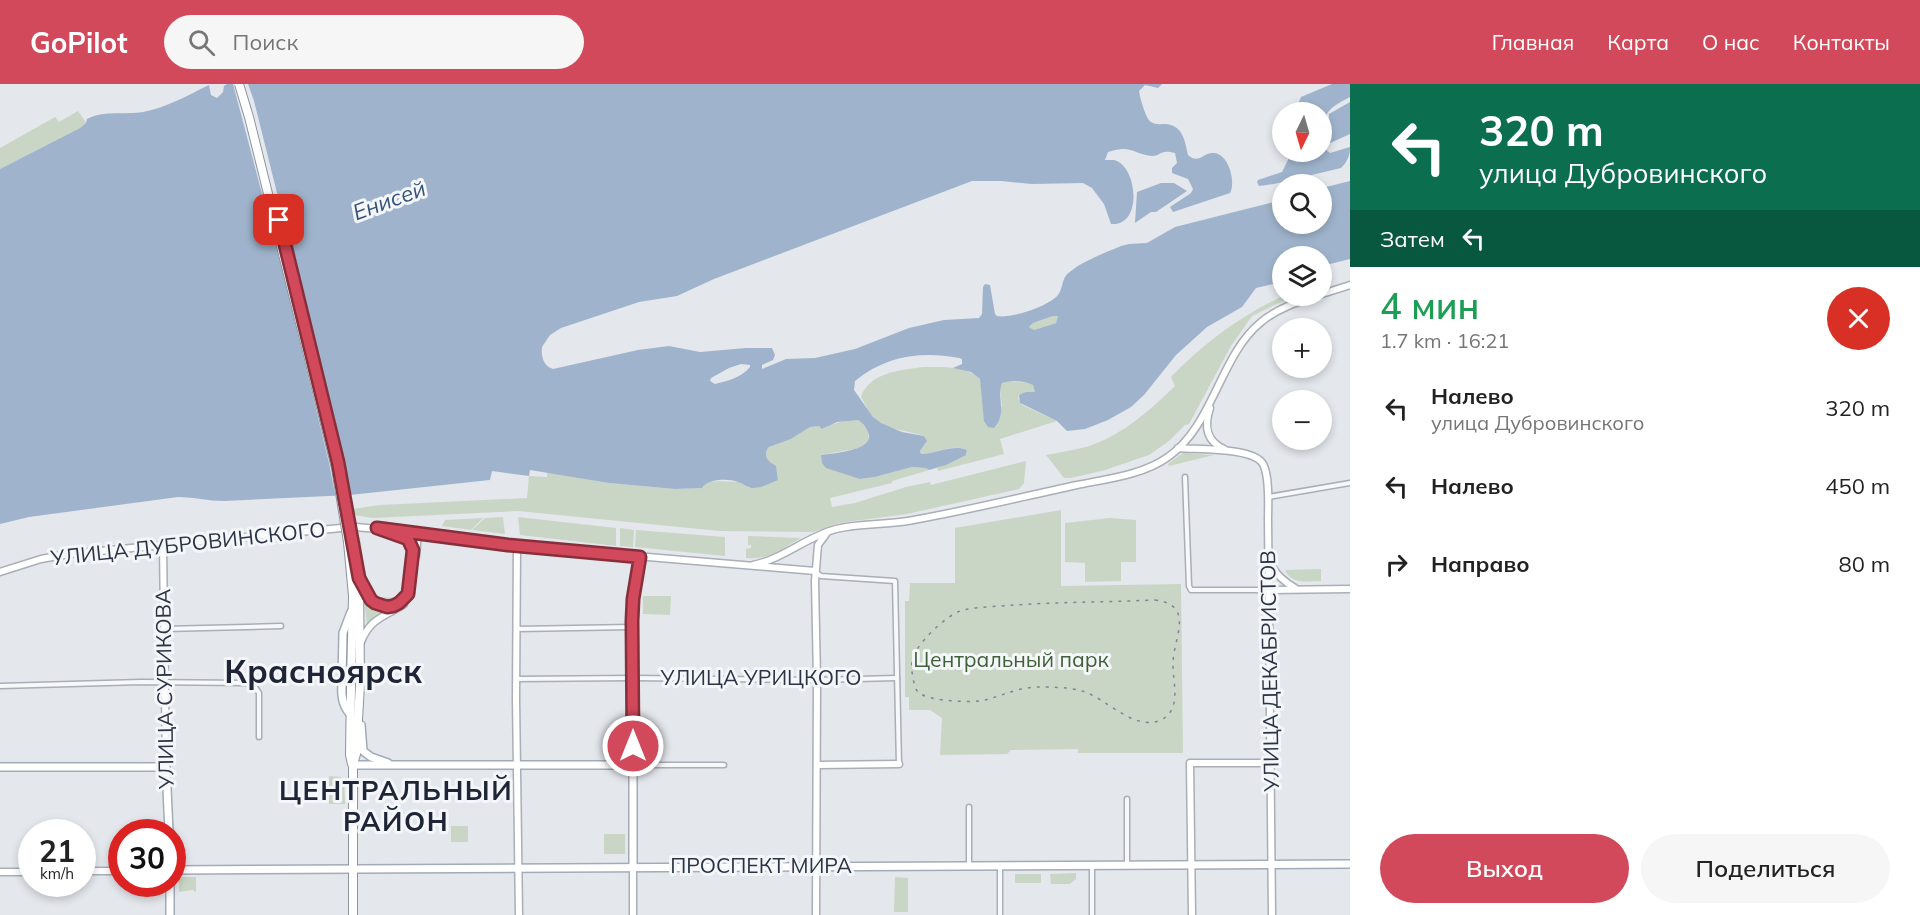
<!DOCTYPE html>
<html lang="ru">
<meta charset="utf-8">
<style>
body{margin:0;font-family:Mulish,sans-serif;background:#f6f6f6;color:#222;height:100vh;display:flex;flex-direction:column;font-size:22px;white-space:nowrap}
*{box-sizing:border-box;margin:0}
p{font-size:20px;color:#767676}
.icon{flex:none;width:33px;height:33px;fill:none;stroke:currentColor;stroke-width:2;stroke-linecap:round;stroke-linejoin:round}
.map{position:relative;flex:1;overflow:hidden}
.drawer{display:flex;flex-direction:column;background:#fff;width:570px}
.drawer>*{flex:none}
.hud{background:#0b6e4f;color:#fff;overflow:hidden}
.needle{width:39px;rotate:185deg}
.controls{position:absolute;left:1272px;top:18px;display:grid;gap:12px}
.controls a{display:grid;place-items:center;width:60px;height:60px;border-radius:50%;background:#fff;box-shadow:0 3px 9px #0003;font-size:30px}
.speed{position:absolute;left:18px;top:735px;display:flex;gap:12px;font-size:30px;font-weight:700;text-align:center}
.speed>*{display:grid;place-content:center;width:78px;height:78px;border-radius:50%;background:#fff;box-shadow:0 3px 9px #0003;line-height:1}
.speed small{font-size:15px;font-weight:400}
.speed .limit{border:9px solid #d22;background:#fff;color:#111}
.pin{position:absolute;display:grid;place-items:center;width:51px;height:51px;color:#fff;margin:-26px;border-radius:12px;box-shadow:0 3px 9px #0006}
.me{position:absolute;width:66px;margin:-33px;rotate:0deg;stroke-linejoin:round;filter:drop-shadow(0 0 4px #0008)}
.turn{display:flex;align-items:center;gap:21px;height:126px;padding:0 30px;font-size:27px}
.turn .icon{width:78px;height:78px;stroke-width:2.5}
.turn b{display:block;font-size:42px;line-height:51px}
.then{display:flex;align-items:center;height:57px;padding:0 30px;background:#0003;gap:12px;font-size:22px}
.round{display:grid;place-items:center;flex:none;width:63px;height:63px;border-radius:32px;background:#f6f6f6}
.overview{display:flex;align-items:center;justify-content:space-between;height:102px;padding:0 30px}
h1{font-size:36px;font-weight:600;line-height:45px;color:#1e9e55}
.cta{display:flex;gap:12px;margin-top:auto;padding:12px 30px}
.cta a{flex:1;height:69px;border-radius:36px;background:#d1495b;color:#fff;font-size:24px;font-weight:600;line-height:69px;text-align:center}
.cta a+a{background:#f6f6f6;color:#222}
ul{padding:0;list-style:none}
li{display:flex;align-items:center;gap:18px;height:78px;padding:0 30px}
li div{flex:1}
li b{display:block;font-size:22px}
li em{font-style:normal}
header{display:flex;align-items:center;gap:36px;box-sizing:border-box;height:84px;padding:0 30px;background:#d1495b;color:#fff}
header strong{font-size:28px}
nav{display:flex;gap:33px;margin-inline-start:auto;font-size:21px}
.search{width:420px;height:54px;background:#f6f6f6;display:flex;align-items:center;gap:15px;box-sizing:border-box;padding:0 21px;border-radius:33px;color:#767676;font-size:22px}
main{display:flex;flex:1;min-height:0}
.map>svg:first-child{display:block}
.green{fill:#c9d6c5}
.water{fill:#9fb4cc;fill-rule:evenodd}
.pier{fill:#e4e7ec}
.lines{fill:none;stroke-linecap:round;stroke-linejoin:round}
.street-casing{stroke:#a9aeb7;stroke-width:7}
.secondary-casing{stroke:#a9aeb7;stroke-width:9}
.primary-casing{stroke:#a3abb8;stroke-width:10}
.highway-casing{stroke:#8b94a3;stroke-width:10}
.street{stroke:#f7f8fa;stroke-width:4}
.secondary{stroke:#fff;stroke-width:6}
.primary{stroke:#fff;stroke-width:7}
.highway{stroke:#fff;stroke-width:8}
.rail{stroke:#7d8696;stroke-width:1.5;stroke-dasharray:3 6;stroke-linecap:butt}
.highway-bridge-casing{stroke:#8b94a3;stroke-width:10;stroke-linecap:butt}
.highway-bridge{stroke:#fff;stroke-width:8}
.route-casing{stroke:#882f3b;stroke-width:15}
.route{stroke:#d1495b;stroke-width:10}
.labels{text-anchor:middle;stroke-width:6;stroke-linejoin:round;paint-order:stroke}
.street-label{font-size:21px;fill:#2b3445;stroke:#f4f6f9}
.park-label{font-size:21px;fill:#3f6138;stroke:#f4f6f9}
.water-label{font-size:22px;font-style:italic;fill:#34527a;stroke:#f4f6f9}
.district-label{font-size:27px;font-weight:bold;letter-spacing:1.5px;fill:#1d2536;stroke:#f4f6f9}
.town-label{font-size:33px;font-weight:bold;fill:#1d2536;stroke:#f4f6f9}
</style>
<header>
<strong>GoPilot</strong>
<div class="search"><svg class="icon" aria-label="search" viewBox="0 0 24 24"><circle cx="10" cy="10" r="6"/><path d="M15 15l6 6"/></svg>Поиск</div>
<nav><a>Главная</a><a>Карта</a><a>О нас</a><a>Контакты</a></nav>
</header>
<main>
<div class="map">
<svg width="1350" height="831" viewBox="0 0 1350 831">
<rect width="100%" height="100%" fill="#e4e7ec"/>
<g class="green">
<path d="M 78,27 L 86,39 L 80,44 L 0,85 L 0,64 L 55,33 L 59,38 Z"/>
<path d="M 1283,212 L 1293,212 L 1252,232 L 1231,262 L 1189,340 L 1185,341 L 1169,357 L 1149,371 L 1105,386 L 1071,394 L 1064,394 L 1046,371 C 1061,368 1077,366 1092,361 C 1125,349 1150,326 1175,302 L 1171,293 C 1204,259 1240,232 1283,212 Z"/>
<path d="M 1053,232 L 1058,232 L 1056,239 L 1034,246 L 1029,243 L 1033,239 Z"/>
<path d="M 923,283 C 942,283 965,281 980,295 L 983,314 L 1002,323 L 1000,303 L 1002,299 L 1006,297 L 1031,299 L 1035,304 L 1035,308 L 1019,311 L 1018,314 L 1022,321 L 1057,337 L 1000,355 L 1004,370 L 938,387 L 937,384 L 967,370 L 967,366 C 952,359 937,370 921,370 L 920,367 L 926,359 L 924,352 C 908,346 888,347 874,334 C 868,328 865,319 861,313 C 869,288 902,286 923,283 Z"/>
<path d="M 847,336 L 858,336 C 865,341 871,349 868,359 L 860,364 L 821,371 L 860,395 L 875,393 L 912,383 L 926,384 L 929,386 L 892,397 L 892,399 L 830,414 L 832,423 L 855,419 L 906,403 L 930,398 L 931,401 L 1026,377 L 1024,399 L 1019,405 L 907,430 L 839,439 L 813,448 L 719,447 L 518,427 L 372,434 L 354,431 L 352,425 L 380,421 L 527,414 L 529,392 L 547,393 L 547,388 L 609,399 L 675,405 L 701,404 L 708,398 L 719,397 L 739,398 L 749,404 L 756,404 L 778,395 L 776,383 C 768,378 762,371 769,363 L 791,355 L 810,343 L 819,342 L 823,345 L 830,341 Z"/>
<path d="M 1183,369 L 1186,369 L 1214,371 L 1169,382 L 1168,380 Z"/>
<path d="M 1061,426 L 1061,502 L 1181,500 L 1183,669 L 1078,669 L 1078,665 L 1011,666 L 1007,670 L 940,671 L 942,634 L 930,626 L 909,626 L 909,613 L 905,613 L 905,517 L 909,517 L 910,499 L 955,499 L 955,444 Z"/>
<path d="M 503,433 L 505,450 L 472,446 L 485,434 Z"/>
<path d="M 518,433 L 616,444 L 616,462 L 520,451 Z"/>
<path d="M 483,434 L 471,446 L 442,442 L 445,436 Z"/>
<path d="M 1110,434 L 1136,436 L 1136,478 L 1121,478 L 1121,497 L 1085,498 L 1085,479 L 1065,478 L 1065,439 Z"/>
<path d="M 620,444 L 634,446 L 633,463 L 620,462 Z"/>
<path d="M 636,446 L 725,453 L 725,472 L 635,463 Z"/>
<path d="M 748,452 L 801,454 C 781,465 770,476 746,474 L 746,465 L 751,464 L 751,461 L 748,461 Z"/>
<path d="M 360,453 C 363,473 364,497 377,513 L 400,514 C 364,536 361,475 358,454 Z"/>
<path d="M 1321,485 L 1321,497 C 1307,497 1292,501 1285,486 Z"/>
<path d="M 363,508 L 372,519 L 390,524 L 371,536 L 367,542 Z"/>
<path d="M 643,512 L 671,512 L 670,531 L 643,530 Z"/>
<path d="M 329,692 L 340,693 L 344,695 L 345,720 L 329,720 Z"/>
<rect x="451" y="742" width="17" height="16"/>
<rect x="604" y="750" width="21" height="20"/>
<path d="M 1076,789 L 1076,795 L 1070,800 L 1051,800 L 1050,790 Z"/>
<rect x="1015" y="790" width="26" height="9"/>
<path d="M 179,793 L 196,793 L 196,808 L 193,806 L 179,808 Z"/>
<path d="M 895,793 L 908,794 L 908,828 L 894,828 Z"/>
</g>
<g class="water">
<path d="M 227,0 L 1162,0 L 1158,4 L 1145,1 L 1139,7 C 1140,14 1146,35 1151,38 C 1155,41 1161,40 1165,40 C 1183,41 1185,57 1188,71 C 1199,81 1203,68 1214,69 C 1229,70 1236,98 1230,109 L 1173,128 L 1170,123 L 1191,109 L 1193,105 L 1188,95 L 1172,89 L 1172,84 L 1177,79 L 1175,69 C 1159,65 1162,72 1152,72 C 1133,70 1131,60 1108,68 L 1105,76 C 1108,76 1111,76 1114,76 C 1138,82 1143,143 1111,140 L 1104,120 L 1092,104 L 1083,99 L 1032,100 L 1001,97 L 972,97 L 714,195 L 677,212 L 639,218 L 561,244 L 550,251 L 542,263 C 541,272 543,282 553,285 L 638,266 L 669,262 L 700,268 L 746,264 L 772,264 L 775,271 L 773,276 L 762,281 L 762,285 L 786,275 L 815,274 L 855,265 L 909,244 L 944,236 L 979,234 L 982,230 L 983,203 L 985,200 L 990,201 L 995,230 L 997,232 C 1011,235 1049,222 1058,211 C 1064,203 1061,193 1071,187 C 1085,176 1105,169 1121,162 L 1129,160 L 1147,159 L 1175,143 L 1282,116 L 1282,140 L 1322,140 L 1322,104 L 1350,97 L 1350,175 L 1322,182 L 1322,172 L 1282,172 L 1282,198 L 1256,204 L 1242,223 L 1207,243 L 1176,271 L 1144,311 L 1131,323 L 1108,336 L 1085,345 L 1067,347 L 1057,337 L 1020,319 L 1019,311 L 1026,308 L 1035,308 L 1033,301 C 1025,297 1011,296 1002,299 C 996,314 1008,328 994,344 L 988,343 L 984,337 L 980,295 L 971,288 L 953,284 L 962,280 L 962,275 L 959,274 C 920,267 886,272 855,297 L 854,306 L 873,333 L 881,339 L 902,348 L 924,352 L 927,357 L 920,367 L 921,370 C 937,370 952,360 967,366 L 966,371 L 946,381 L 929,386 L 926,384 L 912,383 L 875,393 L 860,395 L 826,384 L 822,379 L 821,371 C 832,369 872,367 869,351 C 867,344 863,339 858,336 L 837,338 L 822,345 L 819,342 L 810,343 L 791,355 L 769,363 C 762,371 768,378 776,382 L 778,396 C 770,399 760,405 751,404 C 746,403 742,399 738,398 C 728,394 707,395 702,404 L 675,405 L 609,399 L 530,386 L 529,392 L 492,387 L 490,396 L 350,411 L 224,417 C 208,417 194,413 178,413 L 29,433 L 0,440 L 0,85 L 80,44 L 86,39 L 87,35 C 104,26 125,31 143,28 C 166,24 188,11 209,1 L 211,11 L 217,14 L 223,8 L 224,2 ZM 1053,232 L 1058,232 L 1056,239 L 1034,246 L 1029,243 L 1033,239 ZM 741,280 L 750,281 L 750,283 C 742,293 728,297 715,300 L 710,297 L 711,294 L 729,284 Z"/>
<path d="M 1332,0 L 1350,0 L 1350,13 C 1343,17 1334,21 1329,27 C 1320,37 1319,62 1330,69 L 1350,63 C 1350,72 1347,78 1341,84 L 1274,100 L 1259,102 L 1257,98 L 1258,96 L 1282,88 L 1292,68 L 1322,68 L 1322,28 L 1302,28 L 1298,20 L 1301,13 Z"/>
<path d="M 1350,18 L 1350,50 L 1328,60 L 1329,30 Z"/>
<path d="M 1161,99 L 1174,99 L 1187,107 L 1156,128 L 1151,128 L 1135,139 L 1137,108 Z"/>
</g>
<path class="pier" d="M 233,0 L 248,0 L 254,17 L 342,369 L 350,414 L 336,415 L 329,379 L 283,189 Z"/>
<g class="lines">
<defs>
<g id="street">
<path d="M 1185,393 L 1189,502 L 1191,506 L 1268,506"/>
<path d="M 1268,413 L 1350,399"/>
<path d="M 815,488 L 821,492 L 895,497 L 899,680"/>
<path d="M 164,545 L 281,542"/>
<path d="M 517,545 L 632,543"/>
<path d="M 633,594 L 633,681 L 724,681"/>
<path d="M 516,595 L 633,594 L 817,596 L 897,594"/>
<path d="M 0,602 L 141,598 L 246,599 L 255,603 L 259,609 L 259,653"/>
<path d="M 1127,715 L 1127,780"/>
<path d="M 969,781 L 969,723"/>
<path d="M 1092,781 L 1092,831"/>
<path d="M 1000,831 L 1000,782"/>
</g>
<g id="secondary">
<path d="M 1322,210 L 1350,201"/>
<path d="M 1210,324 C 1204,342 1206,357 1224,365"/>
<path d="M 1178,364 C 1197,366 1253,363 1263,380 C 1270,393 1268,422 1268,436 L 1272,831"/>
<path d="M 356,443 L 429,450 L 517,462 L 815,487"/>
<path d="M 163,461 L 166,683"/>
<path d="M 517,462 L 516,614 L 519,831"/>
<path d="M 416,472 L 418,449"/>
<path d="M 1271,480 C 1275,490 1286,499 1295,504"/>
<path d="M 753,481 C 783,475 806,453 836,445 C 859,439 884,441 908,437 C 965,427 1021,413 1077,401 C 1107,395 1143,391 1168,373 C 1213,342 1220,272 1260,239 C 1276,225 1297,218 1317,212"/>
<path d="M 0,488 L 41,475 L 69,470 L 341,444"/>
<path d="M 360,497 C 363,503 367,512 372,517 C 382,527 402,523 408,510 C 413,498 415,465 408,455 L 392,449"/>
<path d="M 1269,506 L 1350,505"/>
<path d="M 361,558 C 370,534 385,533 404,520"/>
<path d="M 633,594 L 633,515 L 640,473"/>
<path d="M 817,681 L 899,680"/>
<path d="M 82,787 L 122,787"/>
<path d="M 0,788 L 32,788"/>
<path d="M 633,831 L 633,783"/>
<path d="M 816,831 L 817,596 L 815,497 L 818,461 L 826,450"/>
<path d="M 1192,831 L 1190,679 L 1270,679"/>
</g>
<g id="primary">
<path d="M 342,596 L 343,549 L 351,528"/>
<path d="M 342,601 C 341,612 343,623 351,631"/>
<path d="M 361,641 L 363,667 L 371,673 L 388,679"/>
<path d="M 353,681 L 633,681 L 633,783"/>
<path d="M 0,683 L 166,683 L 169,748"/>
<path d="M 172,786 L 1350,780"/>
<path d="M 170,800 L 170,831"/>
</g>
<g id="highway">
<path d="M 353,457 L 359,494 L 360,596"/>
<path d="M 348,458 L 353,512 L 351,596"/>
<path d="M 351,601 L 350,671 L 352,680"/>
<path d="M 353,831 L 353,681 L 356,670 L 360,601"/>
</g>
</defs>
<use href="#street" class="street-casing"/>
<use href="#secondary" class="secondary-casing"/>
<use href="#primary" class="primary-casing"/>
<use href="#highway" class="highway-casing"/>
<use href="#street" class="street"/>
<use href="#secondary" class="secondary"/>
<use href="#primary" class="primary"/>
<use href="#highway" class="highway"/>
<path class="rail" d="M 1155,516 C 1195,521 1174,553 1173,578 C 1172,597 1183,625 1161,636 C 1134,648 1105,613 1082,607 C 1069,603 1051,603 1037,603 C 1014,604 1001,613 980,617 C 968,618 921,618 916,605 C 913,597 910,582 913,574 C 918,558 945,533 960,527 C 977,522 997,523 1014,521 C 1061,518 1108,518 1155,516 Z"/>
<defs>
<path id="highway-bridge" d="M 239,0 L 249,33 L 336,384 L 348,458"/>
</defs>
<use href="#highway-bridge" class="highway-bridge-casing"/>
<use href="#highway-bridge" class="highway-bridge"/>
</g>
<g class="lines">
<defs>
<path id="route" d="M 279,136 L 338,378 L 359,494 L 371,516 L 375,519 L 387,523 L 393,522 L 399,519 L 408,510 L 413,466 L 408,455 L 377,444 L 508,461 L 640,473 L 633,515 L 632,537 L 633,662"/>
</defs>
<use href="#route" class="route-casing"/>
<use href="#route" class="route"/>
</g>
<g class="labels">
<g class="street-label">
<text transform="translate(188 460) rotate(-6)" y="7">УЛИЦА ДУБРОВИНСКОГО</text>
<text transform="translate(1270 587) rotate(-91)" y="7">УЛИЦА ДЕКАБРИСТОВ</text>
<text x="761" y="601">УЛИЦА УРИЦКОГО</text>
<text transform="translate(165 605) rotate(-91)" y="7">УЛИЦА СУРИКОВА</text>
<text x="761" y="789">ПРОСПЕКТ МИРА</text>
</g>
<g class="park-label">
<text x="1011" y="583">Центральный парк</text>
</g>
<g class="water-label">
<text transform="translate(389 116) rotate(-20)" y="8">Енисей</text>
</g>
<g class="district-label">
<text x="396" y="716">ЦЕНТРАЛЬНЫЙ<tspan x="396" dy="31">РАЙОН</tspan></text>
</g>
<g class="town-label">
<text x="323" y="599">Красноярск</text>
</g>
</g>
</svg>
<div class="controls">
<a><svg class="needle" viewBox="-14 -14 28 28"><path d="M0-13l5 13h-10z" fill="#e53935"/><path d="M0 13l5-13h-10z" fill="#767676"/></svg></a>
<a><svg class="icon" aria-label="search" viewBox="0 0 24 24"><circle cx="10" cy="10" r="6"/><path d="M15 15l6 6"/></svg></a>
<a><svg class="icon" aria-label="layers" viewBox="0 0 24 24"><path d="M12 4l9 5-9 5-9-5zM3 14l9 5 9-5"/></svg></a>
<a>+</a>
<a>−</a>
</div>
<div class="speed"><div>21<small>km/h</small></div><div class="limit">30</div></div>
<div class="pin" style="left:279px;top:136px;background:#d93025"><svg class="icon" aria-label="arrive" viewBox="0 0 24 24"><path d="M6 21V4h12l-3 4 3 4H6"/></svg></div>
<svg class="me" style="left:633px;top:662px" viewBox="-20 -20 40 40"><circle r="17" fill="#d1495b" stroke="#fff" stroke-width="3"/><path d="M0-11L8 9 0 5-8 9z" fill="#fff"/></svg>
</div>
<section class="drawer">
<div class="hud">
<div class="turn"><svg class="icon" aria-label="left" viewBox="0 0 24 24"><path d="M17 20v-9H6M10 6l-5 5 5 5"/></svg><div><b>320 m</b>улица Дубровинского</div></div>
<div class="then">Затем<svg class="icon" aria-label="left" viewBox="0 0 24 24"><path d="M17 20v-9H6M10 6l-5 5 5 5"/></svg></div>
</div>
<div class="overview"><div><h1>4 мин</h1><p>1.7 km · 16:21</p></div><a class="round" style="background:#d93025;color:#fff"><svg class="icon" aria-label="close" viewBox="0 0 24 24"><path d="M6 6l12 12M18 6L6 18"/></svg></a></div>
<ul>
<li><svg class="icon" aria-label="left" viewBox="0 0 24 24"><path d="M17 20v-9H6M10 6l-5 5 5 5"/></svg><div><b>Налево</b><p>улица Дубровинского</p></div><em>320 m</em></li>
<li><svg class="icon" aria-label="left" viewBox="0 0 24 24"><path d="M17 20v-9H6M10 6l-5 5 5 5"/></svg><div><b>Налево</b></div><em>450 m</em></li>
<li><svg class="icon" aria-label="right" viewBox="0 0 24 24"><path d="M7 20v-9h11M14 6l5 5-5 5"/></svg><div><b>Направо</b></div><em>80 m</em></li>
</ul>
<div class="cta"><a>Выход</a><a>Поделиться</a></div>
</section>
</main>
